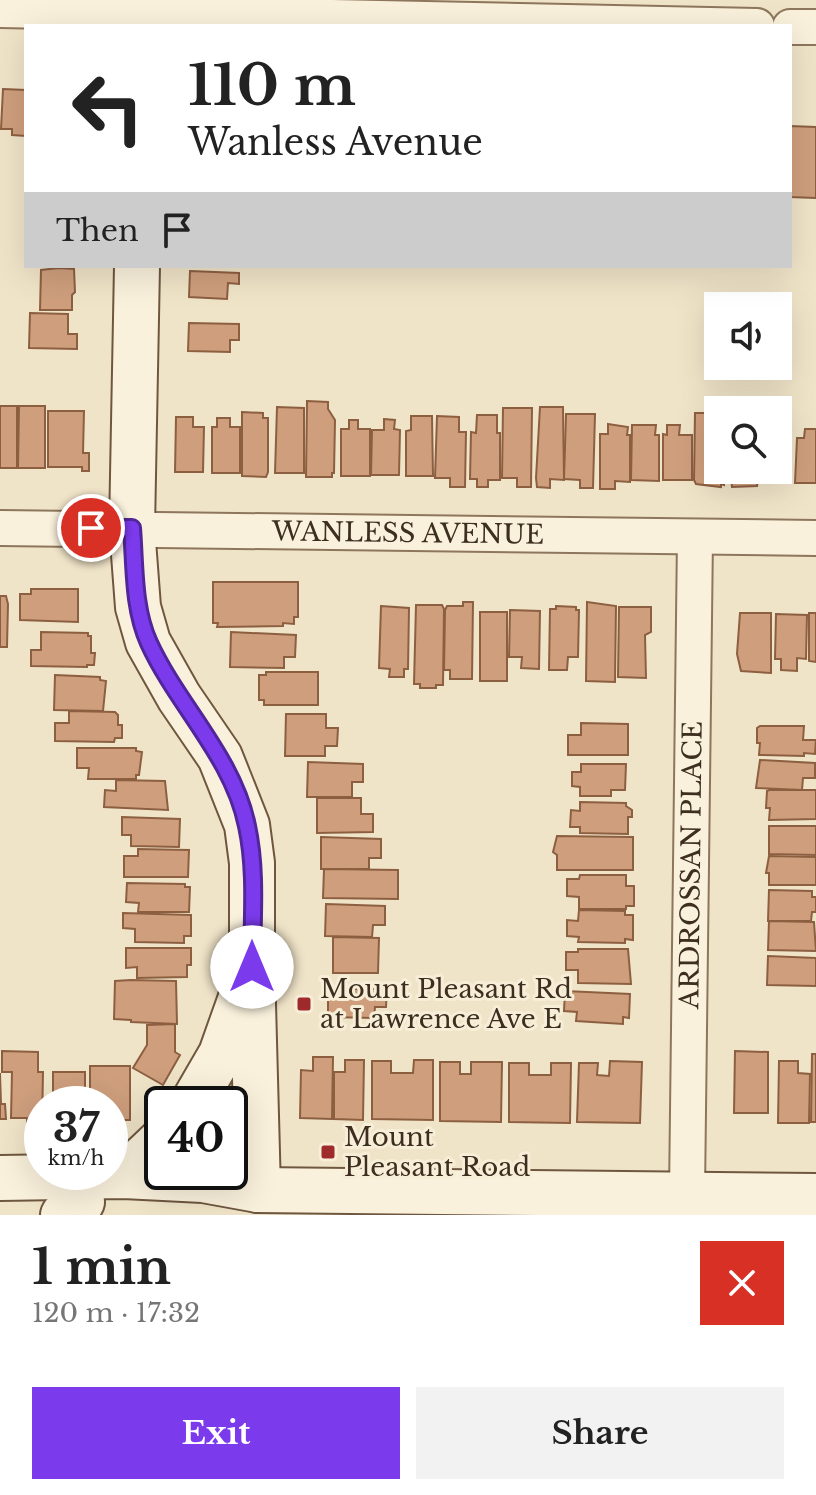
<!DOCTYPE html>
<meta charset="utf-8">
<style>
body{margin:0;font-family:"Libre Baskerville",serif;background:#f2f2f2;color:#222;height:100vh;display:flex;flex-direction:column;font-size:30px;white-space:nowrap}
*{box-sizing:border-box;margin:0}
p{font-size:26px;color:#767676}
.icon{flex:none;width:44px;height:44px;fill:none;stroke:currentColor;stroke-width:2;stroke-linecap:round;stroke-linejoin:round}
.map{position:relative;height:1215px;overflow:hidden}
.panel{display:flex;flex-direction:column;background:#fff;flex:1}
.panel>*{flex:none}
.top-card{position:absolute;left:24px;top:24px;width:768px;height:244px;border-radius:0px;box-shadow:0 8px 32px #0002;background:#fff;color:#222;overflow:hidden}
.fabs{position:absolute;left:704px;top:292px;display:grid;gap:16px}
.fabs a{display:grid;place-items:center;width:88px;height:88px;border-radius:0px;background:#fff;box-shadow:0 8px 32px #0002;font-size:40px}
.speed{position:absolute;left:24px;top:1086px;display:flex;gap:16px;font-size:40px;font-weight:700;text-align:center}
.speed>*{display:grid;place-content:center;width:104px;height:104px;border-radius:50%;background:#fff;box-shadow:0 8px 32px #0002;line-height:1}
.speed small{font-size:20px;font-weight:400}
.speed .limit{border:4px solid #111;border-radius:12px;background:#fff;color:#111}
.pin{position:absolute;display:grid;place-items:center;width:68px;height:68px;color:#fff;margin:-34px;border:4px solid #fff;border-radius:50%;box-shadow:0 2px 8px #0007}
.me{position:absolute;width:88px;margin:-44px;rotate:0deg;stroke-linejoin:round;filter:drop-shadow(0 0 6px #0008)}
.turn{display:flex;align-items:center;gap:28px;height:168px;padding:0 32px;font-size:36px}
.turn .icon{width:104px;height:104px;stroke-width:2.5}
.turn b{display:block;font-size:56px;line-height:68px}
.then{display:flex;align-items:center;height:76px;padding:0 32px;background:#0003;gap:16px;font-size:30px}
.round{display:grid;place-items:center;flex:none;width:84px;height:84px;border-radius:0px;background:#f2f2f2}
.overview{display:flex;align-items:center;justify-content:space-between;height:136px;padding:0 32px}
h1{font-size:48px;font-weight:800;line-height:60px}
.action{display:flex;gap:16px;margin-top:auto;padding:16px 32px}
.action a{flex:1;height:92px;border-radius:0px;background:#7c3aed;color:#fff;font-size:32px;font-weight:800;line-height:92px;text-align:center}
.action a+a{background:#f2f2f2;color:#222}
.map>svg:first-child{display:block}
.building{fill:#cf9f7d;stroke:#8d5f41;stroke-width:2}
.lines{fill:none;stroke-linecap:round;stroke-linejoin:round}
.street-casing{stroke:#8d765c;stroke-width:38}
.secondary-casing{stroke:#6f573f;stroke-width:48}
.street{stroke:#faf1dc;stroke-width:34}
.secondary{stroke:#faf1dc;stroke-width:44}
.route-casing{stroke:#51269a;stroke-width:20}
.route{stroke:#7c3aed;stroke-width:14}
.poi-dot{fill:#9e2a2b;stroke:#f7eed8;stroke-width:3}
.labels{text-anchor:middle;stroke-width:6;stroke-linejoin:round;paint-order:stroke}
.street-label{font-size:26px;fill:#3d2e20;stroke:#f7eed8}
.poi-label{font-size:26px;fill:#3d2e20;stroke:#f7eed8;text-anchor:start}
</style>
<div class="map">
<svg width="816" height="1215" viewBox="0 0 816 1215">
<rect width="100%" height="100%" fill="#f0e4c8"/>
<g class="building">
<path d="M 3,89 L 26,90 L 26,136 L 12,135 L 12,129 L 1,129 Z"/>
<path d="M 790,126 L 816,127 L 816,198 L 790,197 Z"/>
<path d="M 59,268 L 74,269 L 75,292 L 72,295 L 72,310 L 40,310 L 41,270 Z"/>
<path d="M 190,271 L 239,273 L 239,284 L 228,283 L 227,299 L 189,297 Z"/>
<path d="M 30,313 L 68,314 L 68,334 L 77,334 L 77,349 L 29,348 Z"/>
<path d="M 189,323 L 239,324 L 239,340 L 230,340 L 230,352 L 188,351 Z"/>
<path d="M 307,401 L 328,402 L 328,409 L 335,420 L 334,473 L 332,473 L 332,477 L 306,477 Z"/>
<rect x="0" y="406" width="17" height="62"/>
<path d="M 19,406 L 45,406 L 45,468 L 18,468 Z"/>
<path d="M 277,407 L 304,408 L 304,473 L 275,473 Z"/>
<path d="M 540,407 L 563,407 L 564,480 L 550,479 L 550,488 L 537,487 L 536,478 Z"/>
<path d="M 503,408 L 532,408 L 531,487 L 517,487 L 517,478 L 502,478 Z"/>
<path d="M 48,411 L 84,411 L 83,453 L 89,453 L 89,471 L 82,471 L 82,467 L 48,467 Z"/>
<path d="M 242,412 L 263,413 L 263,418 L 268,418 L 268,472 L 266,477 L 242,476 Z"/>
<path d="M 695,413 L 718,413 L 718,470 L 723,470 L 724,485 L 721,484 L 721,487 L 696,484 L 694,480 Z"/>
<path d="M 778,413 L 790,413 L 789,483 L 761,483 L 761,470 L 778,470 Z"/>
<path d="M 566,414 L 595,414 L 593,488 L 580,488 L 580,480 L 564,479 Z"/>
<path d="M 477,415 L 497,415 L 497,433 L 500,433 L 500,480 L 488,480 L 488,487 L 477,487 L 477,479 L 470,479 L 471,432 L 476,433 Z"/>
<path d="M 411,416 L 432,416 L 433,476 L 406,476 L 406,431 L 411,430 Z"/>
<path d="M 437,416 L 459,417 L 459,432 L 466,432 L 465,487 L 450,487 L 450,478 L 435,478 Z"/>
<path d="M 176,417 L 193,417 L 193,427 L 204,427 L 203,472 L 175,472 Z"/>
<path d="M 217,418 L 230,418 L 230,427 L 240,427 L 240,473 L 212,473 L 212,427 L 217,427 Z"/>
<path d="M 384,419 L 395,420 L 394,429 L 400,430 L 399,475 L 371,475 L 372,430 L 384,430 Z"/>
<path d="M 349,420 L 358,420 L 358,429 L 370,429 L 370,476 L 341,476 L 341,429 L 349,429 Z"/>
<path d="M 608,424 L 628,427 L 627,435 L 630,435 L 630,482 L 615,481 L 615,489 L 600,489 L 600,434 L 608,434 Z"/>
<path d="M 632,425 L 656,425 L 655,435 L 659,435 L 659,481 L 631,480 Z"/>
<path d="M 667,425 L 680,425 L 679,435 L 692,435 L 692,480 L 663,480 L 663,434 L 667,435 Z"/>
<path d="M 805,429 L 816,429 L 816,483 L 795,483 L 797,438 L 804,438 Z"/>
<path d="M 730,470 L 760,470 L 757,486 L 732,487 Z"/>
<path d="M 213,582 L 298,582 L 298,617 L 294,617 L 294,624 L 283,623 L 283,626 L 217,627 L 218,623 L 213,623 Z"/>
<path d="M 31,589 L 78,589 L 78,622 L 20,620 L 20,594 L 31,594 Z"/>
<path d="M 0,596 L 6,596 L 8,604 L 7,647 L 0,647 Z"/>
<path d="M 463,602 L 473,602 L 472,679 L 450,679 L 450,670 L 444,670 L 445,610 L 447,606 L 463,606 Z"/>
<path d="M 587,602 L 616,606 L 615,682 L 586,681 Z"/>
<path d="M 416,605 L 442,605 L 444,609 L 443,685 L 436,685 L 436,688 L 420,688 L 420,684 L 414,684 Z"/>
<path d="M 381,606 L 409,608 L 408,669 L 404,669 L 404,677 L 389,677 L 390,669 L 379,668 Z"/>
<path d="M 556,606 L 576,607 L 576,610 L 579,610 L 578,657 L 568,657 L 567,670 L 549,670 L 550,609 L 556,609 Z"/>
<path d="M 619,607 L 651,607 L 651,632 L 645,635 L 646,678 L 618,677 Z"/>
<path d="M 510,610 L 540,611 L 539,669 L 521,668 L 522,657 L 509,657 Z"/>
<rect x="480" y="612" width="27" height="69"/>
<path d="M 740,613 L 771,613 L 771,673 L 741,671 L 737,654 Z"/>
<path d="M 809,613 L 816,613 L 816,662 L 809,661 Z"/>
<path d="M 776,614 L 807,615 L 806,659 L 797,658 L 797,671 L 781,670 L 781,659 L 775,659 Z"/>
<path d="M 41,632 L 88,633 L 88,636 L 91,636 L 91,653 L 95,653 L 94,665 L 87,665 L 87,667 L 31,666 L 31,650 L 41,650 Z"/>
<path d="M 231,632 L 296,635 L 295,657 L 284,657 L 284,668 L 230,667 Z"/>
<path d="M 266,672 L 318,672 L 318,705 L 264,705 L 264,700 L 259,700 L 259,675 L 266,675 Z"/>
<path d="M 55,675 L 100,677 L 100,680 L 106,681 L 103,711 L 54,710 Z"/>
<path d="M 69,711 L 115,712 L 118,715 L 118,725 L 122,725 L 122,738 L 115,738 L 114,742 L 55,741 L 55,723 L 69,723 Z"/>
<path d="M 286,714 L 326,714 L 326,728 L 338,728 L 337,746 L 325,746 L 325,756 L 285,756 Z"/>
<path d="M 581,723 L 628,724 L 628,755 L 568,755 L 568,735 L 581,735 Z"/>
<path d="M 760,726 L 804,726 L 803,740 L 816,740 L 815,754 L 804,753 L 804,756 L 759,755 L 760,743 L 757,743 L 757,728 Z"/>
<path d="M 77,748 L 136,748 L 136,751 L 142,752 L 139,775 L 136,775 L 136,779 L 88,779 L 89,768 L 77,768 Z"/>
<path d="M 760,760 L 815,763 L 815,778 L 803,778 L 802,790 L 756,788 Z"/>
<path d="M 308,762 L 363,764 L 363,782 L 352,782 L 352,797 L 307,797 Z"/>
<path d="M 581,764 L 626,764 L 625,790 L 611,790 L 611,796 L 580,796 L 580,787 L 572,786 L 572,772 L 581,772 Z"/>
<path d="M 116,780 L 165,781 L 168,810 L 104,807 L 105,790 L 116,791 Z"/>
<path d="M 769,790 L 816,790 L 816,819 L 769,820 L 770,808 L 766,808 L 767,791 Z"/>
<path d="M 317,798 L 361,798 L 361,814 L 373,814 L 373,832 L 317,833 Z"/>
<path d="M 580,802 L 626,803 L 626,806 L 632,810 L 632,817 L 628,817 L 628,834 L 580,833 L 580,827 L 570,827 L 571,810 L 580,811 Z"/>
<path d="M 122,817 L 180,819 L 179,847 L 131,846 L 131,835 L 122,835 Z"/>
<path d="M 769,826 L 816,826 L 816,855 L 769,854 Z"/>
<path d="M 557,836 L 633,837 L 633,870 L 557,870 L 557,855 L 553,852 Z"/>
<path d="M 321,837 L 381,839 L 381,858 L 369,858 L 369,869 L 321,869 Z"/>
<path d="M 138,849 L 189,850 L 188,877 L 124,877 L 124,856 L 138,856 Z"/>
<path d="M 769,856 L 816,857 L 816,885 L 769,885 L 769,873 L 766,873 Z"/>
<path d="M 324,869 L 398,870 L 398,899 L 323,898 Z"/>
<path d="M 580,875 L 626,875 L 626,886 L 634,886 L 634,906 L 626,906 L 626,909 L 579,909 L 579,897 L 567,896 L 567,879 L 579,879 Z"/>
<path d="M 127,883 L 185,884 L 185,887 L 190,887 L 189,912 L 138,912 L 139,903 L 126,902 Z"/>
<path d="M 769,890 L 812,891 L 812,897 L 816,897 L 816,912 L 812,912 L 811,921 L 768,921 Z"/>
<path d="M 326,904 L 385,906 L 385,925 L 373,925 L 372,937 L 325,936 Z"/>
<path d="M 579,910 L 625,911 L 625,915 L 633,915 L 633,940 L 625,939 L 625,943 L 578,942 L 579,937 L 567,936 L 567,920 L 578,921 Z"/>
<path d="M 123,913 L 191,915 L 191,936 L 184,936 L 184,943 L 135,942 L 135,929 L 123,928 Z"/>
<path d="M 769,921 L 814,922 L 816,951 L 768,950 Z"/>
<path d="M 333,937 L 379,938 L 378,973 L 333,973 Z"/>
<path d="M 126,948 L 191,948 L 191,965 L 187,965 L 187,977 L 137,978 L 137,967 L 126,968 Z"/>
<path d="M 578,949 L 628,949 L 631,984 L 578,983 L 578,970 L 566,970 L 566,952 L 578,952 Z"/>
<path d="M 768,956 L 816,958 L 816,986 L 767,985 Z"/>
<path d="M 131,980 L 176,981 L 177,1024 L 131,1022 L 131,1020 L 114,1019 L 115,981 Z"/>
<path d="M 328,989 L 387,989 L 386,1007 L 375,1007 L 374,1018 L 328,1017 Z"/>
<path d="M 565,991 L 630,994 L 629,1018 L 623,1017 L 623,1024 L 576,1021 L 577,1012 L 564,1011 Z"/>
<path d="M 175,1024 L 175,1052 L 180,1055 L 163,1085 L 133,1068 L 147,1045 L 147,1025 Z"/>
<path d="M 2,1051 L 38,1052 L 38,1072 L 43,1072 L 42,1128 L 27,1128 L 27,1118 L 11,1118 L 12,1072 L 2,1072 Z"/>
<path d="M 735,1051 L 768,1052 L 768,1113 L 734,1113 Z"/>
<path d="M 812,1054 L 816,1054 L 816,1122 L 811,1122 Z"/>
<path d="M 313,1057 L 333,1057 L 332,1119 L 300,1118 L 301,1070 L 313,1071 Z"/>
<path d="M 345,1060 L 364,1060 L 363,1120 L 334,1119 L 334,1072 L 345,1072 Z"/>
<path d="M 414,1060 L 433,1060 L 433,1120 L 372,1119 L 372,1061 L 391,1061 L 391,1073 L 413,1073 Z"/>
<path d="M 610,1061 L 642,1062 L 640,1123 L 577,1122 L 579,1063 L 598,1063 L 597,1075 L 609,1076 Z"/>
<path d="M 779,1061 L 798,1061 L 798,1073 L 810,1074 L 809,1123 L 778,1123 Z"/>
<path d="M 440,1062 L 460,1062 L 460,1074 L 471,1074 L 471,1062 L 502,1062 L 501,1122 L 440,1121 Z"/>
<path d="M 509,1063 L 529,1063 L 529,1075 L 551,1075 L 551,1063 L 571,1063 L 570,1123 L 509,1122 Z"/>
<path d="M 90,1066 L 130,1066 L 130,1120 L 110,1120 L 110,1104 L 90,1104 Z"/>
<rect x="53" y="1072" width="32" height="32"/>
<path d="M 0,1073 L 1,1104 L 5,1104 L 6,1119 L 0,1119 Z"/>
</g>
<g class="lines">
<defs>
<g id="street">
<path d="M 0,10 L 757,26"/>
<path d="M 790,27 L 816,27"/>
<path id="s1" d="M 0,528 L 816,538"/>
<path id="s2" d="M 687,1193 L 695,537"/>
</g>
<g id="secondary">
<path d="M 142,26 L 142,0"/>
<path d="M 137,266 L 132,528 L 138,607 L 148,642 L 179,697 L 220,757 L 247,825 L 252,863 L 252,967 L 258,1190"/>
<path d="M 192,1104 L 221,1054 L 243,992"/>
<path d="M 124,1176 L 162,1140"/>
<path d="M 0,1178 L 124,1176 L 203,1180 L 258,1190 L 816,1196"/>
<path d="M 63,1215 L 82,1202"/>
</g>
</defs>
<use href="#street" class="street-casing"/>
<use href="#secondary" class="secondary-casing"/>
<use href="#street" class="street"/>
<use href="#secondary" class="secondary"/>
</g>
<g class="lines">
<defs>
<path id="route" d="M 91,528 L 132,528 C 135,566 133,608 149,643 C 178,706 233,757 247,826 C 257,872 252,921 252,967"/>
</defs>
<use href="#route" class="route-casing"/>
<use href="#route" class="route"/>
</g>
<g class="poi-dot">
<rect x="296" y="996" width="16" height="16" rx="4"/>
<rect x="320" y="1144" width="16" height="16" rx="4"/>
</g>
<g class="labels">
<g class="street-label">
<text dy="9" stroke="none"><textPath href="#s1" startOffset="408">WANLESS AVENUE</textPath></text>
<text dy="9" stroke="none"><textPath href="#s2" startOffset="328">ARDROSSAN PLACE</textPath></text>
</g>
<g class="poi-label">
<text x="320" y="998">Mount Pleasant Rd<tspan x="320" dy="30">at Lawrence Ave E</tspan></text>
<text x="344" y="1146">Mount<tspan x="344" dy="30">Pleasant Road</tspan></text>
</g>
</g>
</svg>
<div class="fabs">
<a><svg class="icon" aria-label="sound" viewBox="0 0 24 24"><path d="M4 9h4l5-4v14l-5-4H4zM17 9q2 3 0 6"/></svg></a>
<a><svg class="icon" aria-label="search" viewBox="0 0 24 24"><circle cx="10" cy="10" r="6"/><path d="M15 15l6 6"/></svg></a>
</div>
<div class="speed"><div>37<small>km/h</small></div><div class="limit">40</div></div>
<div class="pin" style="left:91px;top:528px;background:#d93025"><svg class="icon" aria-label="arrive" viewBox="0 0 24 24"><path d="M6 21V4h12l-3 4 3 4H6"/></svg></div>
<svg class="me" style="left:252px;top:967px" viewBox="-20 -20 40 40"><circle r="19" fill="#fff"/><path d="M0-13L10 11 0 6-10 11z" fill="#7c3aed"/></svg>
<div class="top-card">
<div class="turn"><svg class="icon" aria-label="left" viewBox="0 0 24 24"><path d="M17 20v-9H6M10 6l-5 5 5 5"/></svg><div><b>110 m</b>Wanless Avenue</div></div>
<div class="then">Then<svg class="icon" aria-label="arrive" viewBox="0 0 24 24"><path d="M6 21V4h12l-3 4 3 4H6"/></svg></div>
</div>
</div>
<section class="panel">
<div class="overview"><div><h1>1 min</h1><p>120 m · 17:32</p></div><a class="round" style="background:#d93025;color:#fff"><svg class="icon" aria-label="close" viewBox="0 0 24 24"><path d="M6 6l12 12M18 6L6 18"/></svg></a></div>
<div class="action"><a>Exit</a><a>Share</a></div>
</section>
